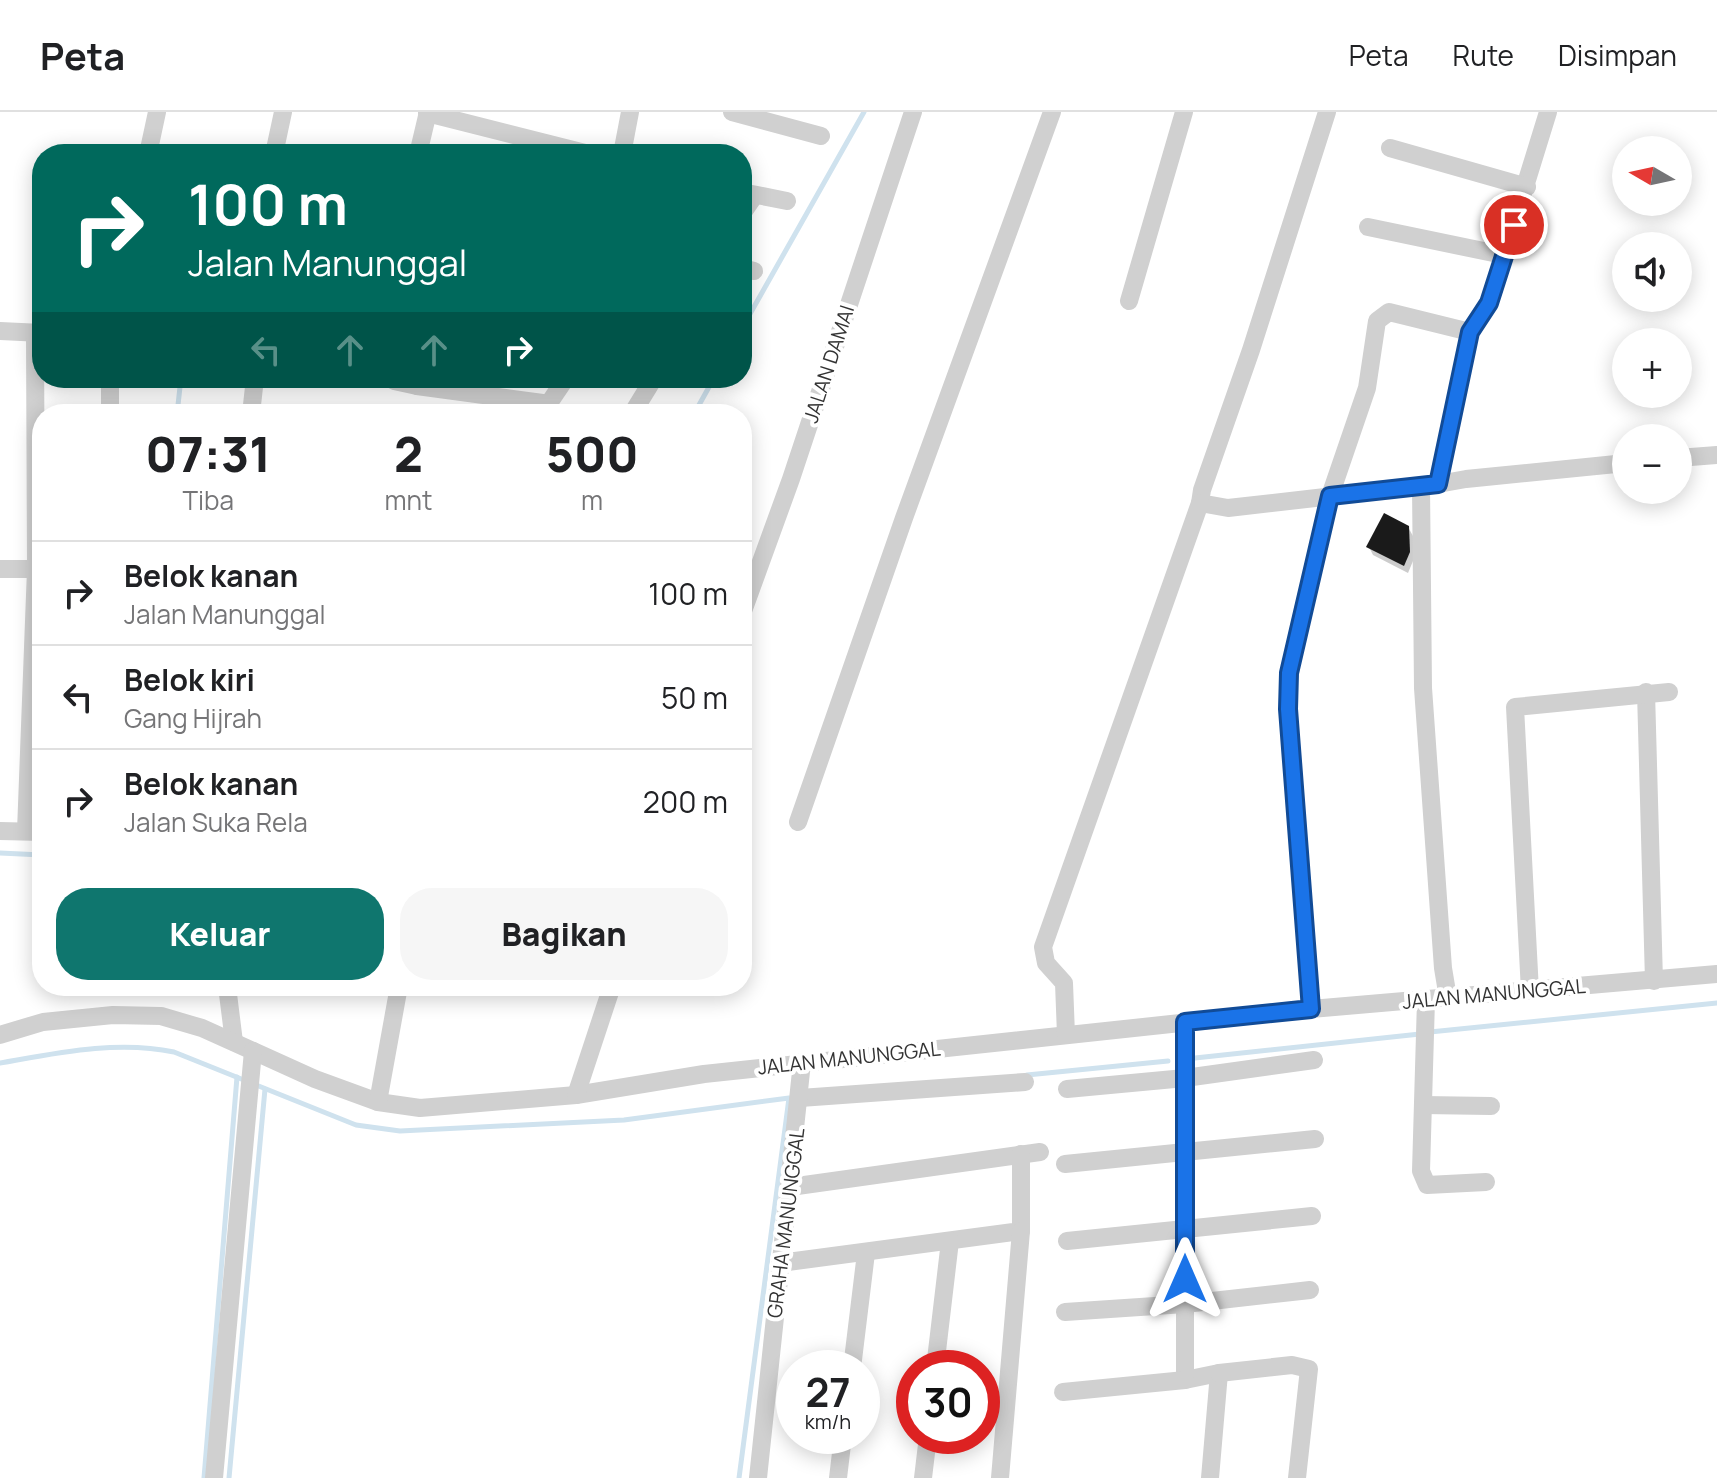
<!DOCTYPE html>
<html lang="id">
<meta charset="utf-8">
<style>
body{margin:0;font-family:Manrope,sans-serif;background:#f6f6f6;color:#202124;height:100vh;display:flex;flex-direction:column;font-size:30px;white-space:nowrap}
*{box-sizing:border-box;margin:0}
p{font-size:26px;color:#757577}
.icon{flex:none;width:44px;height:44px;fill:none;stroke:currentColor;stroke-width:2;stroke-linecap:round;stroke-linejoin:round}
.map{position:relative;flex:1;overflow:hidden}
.sheet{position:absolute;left:32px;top:292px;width:720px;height:592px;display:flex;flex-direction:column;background:#fff;border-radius:32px;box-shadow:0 4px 20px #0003}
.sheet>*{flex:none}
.guide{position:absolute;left:32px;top:32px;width:720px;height:244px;border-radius:32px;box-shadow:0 4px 20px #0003;background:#00695c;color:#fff;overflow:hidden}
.needle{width:52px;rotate:279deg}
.controls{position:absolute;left:1612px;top:24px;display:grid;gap:16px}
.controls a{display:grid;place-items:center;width:80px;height:80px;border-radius:50%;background:#fff;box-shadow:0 4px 20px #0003;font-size:40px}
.speed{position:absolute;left:776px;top:1238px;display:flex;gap:16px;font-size:40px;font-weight:700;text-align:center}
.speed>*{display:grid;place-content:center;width:104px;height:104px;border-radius:50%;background:#fff;box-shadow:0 4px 20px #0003;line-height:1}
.speed small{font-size:20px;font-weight:400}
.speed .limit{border:12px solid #d22;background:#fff;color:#111}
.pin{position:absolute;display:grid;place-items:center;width:68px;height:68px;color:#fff;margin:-34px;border:4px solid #fff;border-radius:50%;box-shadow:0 2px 8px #0007}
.me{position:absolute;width:88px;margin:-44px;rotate:0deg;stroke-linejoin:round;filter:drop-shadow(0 0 6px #0008)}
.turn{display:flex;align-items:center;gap:28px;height:168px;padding:0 24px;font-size:36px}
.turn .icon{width:104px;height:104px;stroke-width:2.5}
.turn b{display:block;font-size:56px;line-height:68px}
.lanes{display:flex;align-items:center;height:76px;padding:0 24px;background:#0003;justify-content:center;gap:40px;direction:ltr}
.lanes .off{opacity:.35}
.eta{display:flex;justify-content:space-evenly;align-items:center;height:136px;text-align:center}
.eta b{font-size:48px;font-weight:800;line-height:56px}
.button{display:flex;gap:16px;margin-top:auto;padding:16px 24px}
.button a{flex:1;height:92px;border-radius:32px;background:#0f766e;color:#fff;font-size:32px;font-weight:800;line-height:92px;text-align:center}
.button a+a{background:#f6f6f6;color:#202124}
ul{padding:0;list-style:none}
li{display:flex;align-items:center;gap:24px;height:104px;padding:0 24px;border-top:2px solid #e0e0e0}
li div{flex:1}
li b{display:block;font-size:30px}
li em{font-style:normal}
header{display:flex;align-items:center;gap:48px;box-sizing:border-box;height:112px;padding:0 40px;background:#fff;border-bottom:2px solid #e0e0e0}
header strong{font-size:38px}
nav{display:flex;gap:44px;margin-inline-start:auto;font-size:28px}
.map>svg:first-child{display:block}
.shadow{fill:#0003}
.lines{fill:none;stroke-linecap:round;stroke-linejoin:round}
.stream{stroke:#cfe2ee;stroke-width:5}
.building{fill:#1a1a1a}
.street{stroke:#d0d0d0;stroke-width:18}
.route-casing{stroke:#114b97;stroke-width:20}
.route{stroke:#1a73e8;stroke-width:14}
.labels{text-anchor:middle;stroke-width:8;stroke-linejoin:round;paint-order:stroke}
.street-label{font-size:20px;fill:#333;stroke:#fff}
</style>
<header>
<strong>Peta</strong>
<nav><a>Peta</a><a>Rute</a><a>Disimpan</a></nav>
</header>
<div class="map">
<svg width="1717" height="1366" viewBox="0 0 1717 1366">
<rect width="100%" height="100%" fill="#fff"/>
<path class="shadow" d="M 1408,415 L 1413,424 L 1413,449 L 1408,461 L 1373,443 L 1369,435 Z"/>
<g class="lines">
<g class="stream">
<path d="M 742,216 L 864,0"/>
<path d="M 177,302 L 181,266"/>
<path d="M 694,302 L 714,266"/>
<path d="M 0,741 L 42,743"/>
<path d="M 1430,920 L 1717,891"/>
<path d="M 1195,946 L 1420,922"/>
<path d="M 0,951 C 57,941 117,928 174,940 L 356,1013 L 400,1019 L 624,1008 L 789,986 L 739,1366"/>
<path d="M 1027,963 L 1168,949"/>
<path d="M 204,1366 L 237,965"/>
<path d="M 229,1366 L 265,977"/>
</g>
</g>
<path class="building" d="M 1384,401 L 1409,414 L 1410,440 L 1404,454 L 1366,435 Z"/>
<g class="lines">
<g class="street">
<path d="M 732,0 L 821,24"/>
<path d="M 1327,0 L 1251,238 L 1202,378 L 1200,391 L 1228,396 L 1438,372 L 1470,220 L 1489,191 L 1548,0"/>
<path d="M 427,1 L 589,42"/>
<path d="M 1390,36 L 1527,75"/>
<path d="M 419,38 L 428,0"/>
<path d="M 148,42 L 157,0"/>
<path d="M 274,42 L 283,0"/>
<path d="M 622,42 L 630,0"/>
<path d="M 742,80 L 787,89"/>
<path d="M 742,102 L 755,83"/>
<path d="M 1368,115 L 1503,143"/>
<path d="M 742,156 L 754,159"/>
<path d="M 1129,189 L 1184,0"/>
<path d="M 0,219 L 42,221"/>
<path d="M 419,266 L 417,274 L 550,292"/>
<path d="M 394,269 L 417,274"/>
<path d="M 543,300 L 566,266"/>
<path d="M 110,302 L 110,266"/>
<path d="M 251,302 L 255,266"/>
<path d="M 632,302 L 654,266"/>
<path d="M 1678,346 L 1717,343"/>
<path d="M 1438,372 L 1466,367 L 1626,351"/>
<path d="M 1421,374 L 1423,576 L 1443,856 L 1448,886"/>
<path d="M 0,457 L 42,457"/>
<path d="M 742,502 L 791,367 L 913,0"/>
<path d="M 1646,580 L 1654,869"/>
<path d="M 798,710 L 904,406 L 1052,0"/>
<path d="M 0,719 L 42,720"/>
<path d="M 26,719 L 36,457 L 35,221"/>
<path d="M 227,874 L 234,930"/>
<path d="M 1530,879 L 1515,595 L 1669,580"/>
<path d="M 1426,888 L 1421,1059 L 1427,1073 L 1486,1070"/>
<path d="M 1311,897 L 1288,597 L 1289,561 L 1300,511 L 1330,384 L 1367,276 L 1377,209 L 1389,200 L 1470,220"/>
<path d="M 1185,910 L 1185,1268 L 1219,1261 L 1210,1366"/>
<path d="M 0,923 L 43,910 L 113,903 L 161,904 L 202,916 L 315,967 L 378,990 L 420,996 L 576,983 L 704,962 L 1311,897 L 1717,862"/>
<path d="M 1066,923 L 1064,871 L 1046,851 L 1043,835 L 1200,391"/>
<path d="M 1067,977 L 1185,966 L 1314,948"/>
<path d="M 576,983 L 612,874"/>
<path d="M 800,986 L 1025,970"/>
<path d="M 378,990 L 399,874"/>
<path d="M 1423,993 L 1491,994"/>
<path d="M 1065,1052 L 1315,1027"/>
<path d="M 790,1075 L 1040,1040"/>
<path d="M 1067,1129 L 1312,1104"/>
<path d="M 780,1151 L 1021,1119 L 1021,1042"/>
<path d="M 1065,1200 L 1185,1192 L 1310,1178"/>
<path d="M 852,1256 L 866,1141"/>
<path d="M 935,1256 L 950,1129"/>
<path d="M 1219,1261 L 1292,1253 L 1309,1257 L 1297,1366"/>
<path d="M 1063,1280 L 1185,1268"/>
<path d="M 214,1366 L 253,939"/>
<path d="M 758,1366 L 802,950"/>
<path d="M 838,1366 L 843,1324"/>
<path d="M 923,1366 L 928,1324"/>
<path d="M 1000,1366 L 1021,1119"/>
</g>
</g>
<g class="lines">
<defs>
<path id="route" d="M 1185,1167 L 1185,910 L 1311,897 L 1288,597 L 1289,561 L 1330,384 L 1438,372 L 1470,220 L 1489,191 L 1514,113"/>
</defs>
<use href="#route" class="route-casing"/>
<use href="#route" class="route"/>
</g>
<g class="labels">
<g class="street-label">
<text transform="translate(829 252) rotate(-72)" y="7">JALAN DAMAI</text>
<text transform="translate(1494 882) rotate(-5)" y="7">JALAN MANUNGGAL</text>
<text transform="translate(849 946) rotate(-6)" y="7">JALAN MANUNGGAL</text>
<text transform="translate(786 1111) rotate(-83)" y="7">GRAHA MANUNGGAL</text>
</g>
</g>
</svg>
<div class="controls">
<a><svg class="needle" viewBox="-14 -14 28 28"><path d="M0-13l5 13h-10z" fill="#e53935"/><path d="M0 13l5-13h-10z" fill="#757577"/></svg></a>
<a><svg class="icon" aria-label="sound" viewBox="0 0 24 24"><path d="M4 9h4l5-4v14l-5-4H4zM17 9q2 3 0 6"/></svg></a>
<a>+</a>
<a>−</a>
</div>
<div class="speed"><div>27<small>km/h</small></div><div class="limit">30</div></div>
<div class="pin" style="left:1514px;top:113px;background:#d93025"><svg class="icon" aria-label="arrive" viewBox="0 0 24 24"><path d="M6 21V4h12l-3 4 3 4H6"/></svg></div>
<svg class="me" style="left:1185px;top:1167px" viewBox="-20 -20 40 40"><path d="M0-17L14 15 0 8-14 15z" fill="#1a73e8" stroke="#fff" stroke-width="4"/></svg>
<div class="guide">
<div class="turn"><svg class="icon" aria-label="right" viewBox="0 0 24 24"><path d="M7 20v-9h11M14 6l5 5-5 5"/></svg><div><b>100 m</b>Jalan Manunggal</div></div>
<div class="lanes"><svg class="icon off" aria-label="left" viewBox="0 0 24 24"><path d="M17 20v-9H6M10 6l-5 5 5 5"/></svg><svg class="icon off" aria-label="ahead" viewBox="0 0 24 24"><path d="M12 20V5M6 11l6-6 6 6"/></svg><svg class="icon off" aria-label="ahead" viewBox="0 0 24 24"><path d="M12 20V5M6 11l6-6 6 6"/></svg><svg class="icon" aria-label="right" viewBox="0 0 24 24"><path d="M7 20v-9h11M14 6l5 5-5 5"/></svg></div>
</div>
<section class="sheet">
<div class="eta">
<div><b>07:31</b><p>Tiba</p></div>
<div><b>2</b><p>mnt</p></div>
<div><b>500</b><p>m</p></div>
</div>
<ul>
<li><svg class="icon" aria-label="right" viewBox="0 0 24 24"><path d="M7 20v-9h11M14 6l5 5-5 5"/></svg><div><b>Belok kanan</b><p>Jalan Manunggal</p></div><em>100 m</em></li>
<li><svg class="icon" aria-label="left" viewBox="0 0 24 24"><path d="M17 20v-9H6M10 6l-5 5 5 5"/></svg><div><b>Belok kiri</b><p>Gang Hijrah</p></div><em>50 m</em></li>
<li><svg class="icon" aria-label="right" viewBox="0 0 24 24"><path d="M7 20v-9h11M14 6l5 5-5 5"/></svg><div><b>Belok kanan</b><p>Jalan Suka Rela</p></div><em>200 m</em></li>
</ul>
<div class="button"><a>Keluar</a><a>Bagikan</a></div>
</section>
</div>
